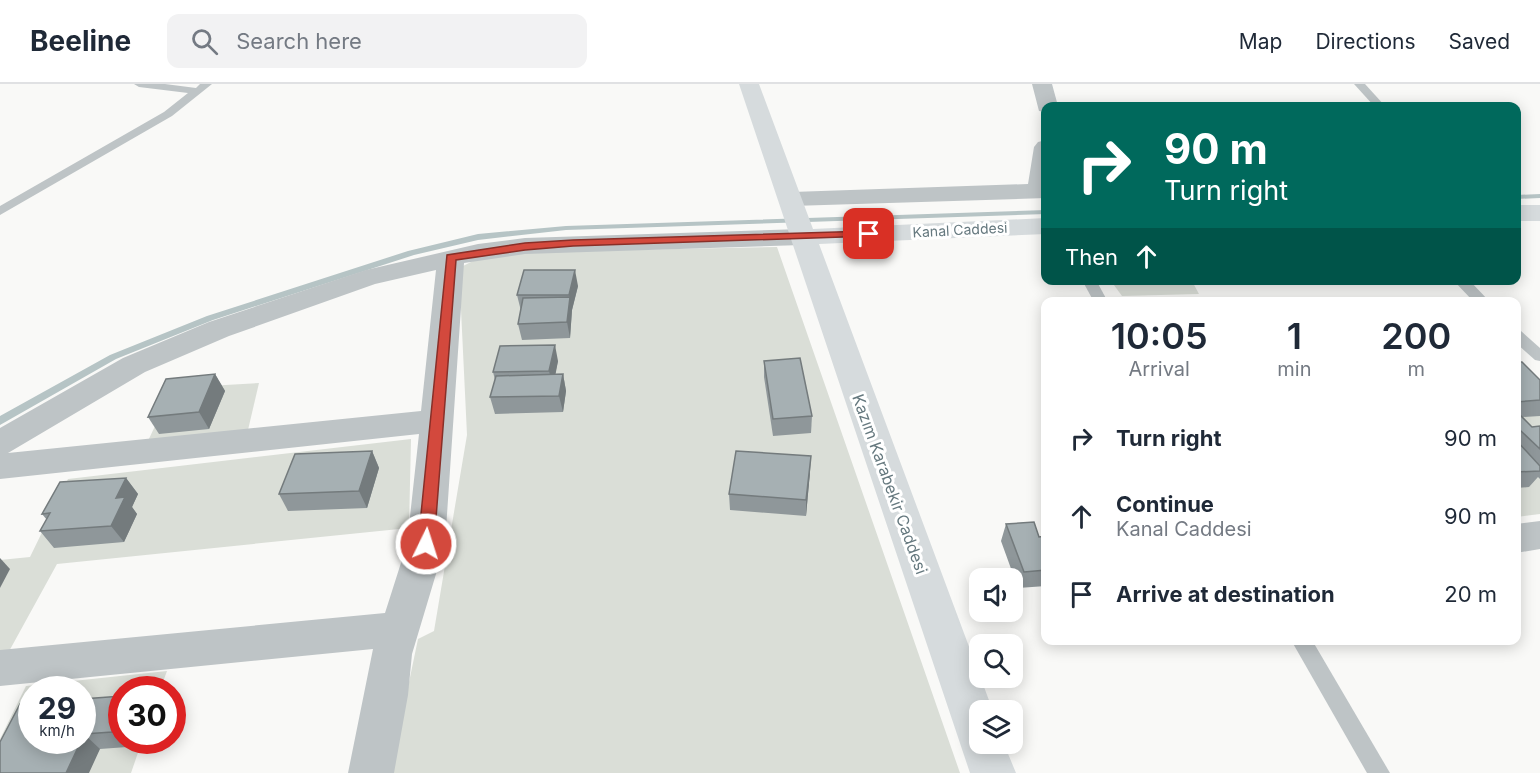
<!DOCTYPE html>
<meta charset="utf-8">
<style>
body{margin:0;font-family:Inter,sans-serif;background:#f2f2f3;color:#1f2937;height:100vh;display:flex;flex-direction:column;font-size:22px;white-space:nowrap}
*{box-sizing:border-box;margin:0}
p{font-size:20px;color:#747a83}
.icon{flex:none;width:33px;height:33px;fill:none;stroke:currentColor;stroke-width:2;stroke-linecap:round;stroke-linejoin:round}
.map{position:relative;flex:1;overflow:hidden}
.details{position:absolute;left:1041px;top:213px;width:480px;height:348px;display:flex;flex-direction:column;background:#fff;border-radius:12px;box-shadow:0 3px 15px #0003}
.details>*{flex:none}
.banner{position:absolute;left:1041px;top:18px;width:480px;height:183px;border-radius:12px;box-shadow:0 3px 15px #0003;background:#00695c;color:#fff;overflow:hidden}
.fabs{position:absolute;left:969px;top:484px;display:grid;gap:12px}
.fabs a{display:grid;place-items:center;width:54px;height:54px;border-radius:12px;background:#fff;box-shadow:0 3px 15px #0003;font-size:30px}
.speed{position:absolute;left:18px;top:592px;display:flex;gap:12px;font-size:30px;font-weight:700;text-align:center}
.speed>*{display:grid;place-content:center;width:78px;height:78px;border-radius:50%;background:#fff;box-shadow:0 3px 15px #0003;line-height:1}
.speed small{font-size:15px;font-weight:400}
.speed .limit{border:9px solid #d22;background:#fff;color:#111}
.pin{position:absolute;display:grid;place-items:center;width:51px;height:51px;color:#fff;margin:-26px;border-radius:12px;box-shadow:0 3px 9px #0006}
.me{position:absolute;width:66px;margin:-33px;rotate:4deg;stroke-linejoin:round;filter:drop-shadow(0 0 4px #0008)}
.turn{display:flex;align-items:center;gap:21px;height:126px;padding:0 24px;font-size:27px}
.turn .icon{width:78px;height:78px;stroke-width:2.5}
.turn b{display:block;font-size:42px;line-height:51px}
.then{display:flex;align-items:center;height:57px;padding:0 24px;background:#0003;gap:12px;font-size:22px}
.eta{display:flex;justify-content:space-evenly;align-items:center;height:102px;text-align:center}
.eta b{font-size:36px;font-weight:600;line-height:42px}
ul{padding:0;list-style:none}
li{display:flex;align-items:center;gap:18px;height:78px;padding:0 24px}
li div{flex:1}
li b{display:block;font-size:22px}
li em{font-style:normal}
header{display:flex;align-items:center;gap:36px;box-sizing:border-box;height:84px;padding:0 30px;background:#fff;border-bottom:2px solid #e0e1e3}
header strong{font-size:28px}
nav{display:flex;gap:33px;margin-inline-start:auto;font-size:21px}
.search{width:420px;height:54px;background:#f2f2f3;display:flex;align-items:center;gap:15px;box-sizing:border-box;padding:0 21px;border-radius:12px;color:#747a83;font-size:22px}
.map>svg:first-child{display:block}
.green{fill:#daded7;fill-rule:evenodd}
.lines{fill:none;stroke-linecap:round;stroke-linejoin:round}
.stream{fill:#b6c4c5;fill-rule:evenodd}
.lane{fill:#bec4c6;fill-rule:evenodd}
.street{fill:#bec4c6;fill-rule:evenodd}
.secondary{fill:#d6dbdd;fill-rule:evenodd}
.wall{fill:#8f979a}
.shaded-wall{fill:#747b7d}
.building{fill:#a6b0b3;stroke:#747b7d;stroke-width:1.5}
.route{fill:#d3493d;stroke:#892f28;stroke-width:1.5}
.labels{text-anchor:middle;stroke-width:6;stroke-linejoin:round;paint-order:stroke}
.far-street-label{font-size:14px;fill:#66797f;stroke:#fff}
.street-label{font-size:16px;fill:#66797f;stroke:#fff}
</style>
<header>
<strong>Beeline</strong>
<div class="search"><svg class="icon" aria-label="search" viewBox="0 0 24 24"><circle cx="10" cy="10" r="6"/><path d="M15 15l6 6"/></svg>Search here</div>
<nav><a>Map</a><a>Directions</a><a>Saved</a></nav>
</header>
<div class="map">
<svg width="1540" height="689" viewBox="0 0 1540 689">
<rect width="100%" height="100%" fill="#f9f9f7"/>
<g class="green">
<path d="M 777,163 L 960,689 L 390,689 L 418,555 L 434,547 L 467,351 L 459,184 L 477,175 L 526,168 Z"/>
<path d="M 1111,197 L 1192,197 L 1199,210 L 1122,212 Z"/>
<path d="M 1516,276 L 1540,298 L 1540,430 L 1517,433 Z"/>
<path d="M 259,299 L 248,346 L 147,359 L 173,304 Z"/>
<path d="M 411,355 L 409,444 L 57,480 L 7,571 L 0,572 L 0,476 L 30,473 L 68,395 Z"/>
<path d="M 167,587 L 160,606 L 122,606 L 122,657 L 142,657 L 131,689 L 0,689 L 0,655 L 26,602 ZM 32,606 L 82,606 L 82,657 L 32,657 Z"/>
</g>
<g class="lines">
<g class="stream">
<path d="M 1540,110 L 1540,114 L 1516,115 L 1516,111 Z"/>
<path d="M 1046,126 L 1046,130 L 566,146 L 478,156 L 414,171 L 213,236 L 116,275 L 0,341 L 0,332 L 110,271 L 207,232 L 408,167 L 478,150 L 566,142 Z"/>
</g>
<g class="lane">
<path d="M 134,0 L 165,0 L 196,4 L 200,0 L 212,0 L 172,32 L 0,131 L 0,122 L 164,28 L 188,9 L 139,3 Z"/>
<path d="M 1354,0 L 1365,0 L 1385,22 L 1374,22 Z"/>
<path d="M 1082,196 L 1096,196 L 1108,218 L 1094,218 Z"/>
<path d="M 1453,196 L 1469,196 L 1490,218 L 1474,218 Z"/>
<path d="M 1516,245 L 1521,247 L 1540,264 L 1540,277 L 1535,276 L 1516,259 Z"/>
<path d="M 1291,556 L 1312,556 L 1390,689 L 1367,689 Z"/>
</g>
<g class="street">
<path d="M 1032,0 L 1052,0 L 1058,22 L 1046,22 L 1046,28 L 1039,27 Z"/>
<path d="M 1046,56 L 1046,114 L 792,122 L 783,120 L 780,115 L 783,110 L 792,108 L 1028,100 L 1034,63 L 1038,58 Z"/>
<path d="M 802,145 L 811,147 L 815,153 L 811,159 L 802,161 L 525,170 L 464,179 L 445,460 L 412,570 L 408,611 L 394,689 L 348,689 L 373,565 L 0,602 L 0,566 L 385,529 L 407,460 L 419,350 L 0,395 L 0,344 L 123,274 L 209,238 L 366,186 L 478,160 L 525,154 ZM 436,186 L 421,327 L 8,369 L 145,288 L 229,252 L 375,200 Z"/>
<path d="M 1540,437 L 1540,465 L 1516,469 L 1516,440 Z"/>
</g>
<g class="secondary">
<path d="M 739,0 L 759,0 L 813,145 L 1046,134 L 1046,150 L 819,160 L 993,627 L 980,627 L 980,660 L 1004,660 L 1016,689 L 970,689 Z"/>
<rect x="1516" y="121" width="24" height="16"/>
</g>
</g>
<g class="wall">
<path d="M 1119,196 L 1174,196 L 1122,200 Z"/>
<path d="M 578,202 L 572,226 L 570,254 L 522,256 L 518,240 L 521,227 L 517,211 Z"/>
<path d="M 558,277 L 555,290 L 563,290 L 566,307 L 563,328 L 495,330 L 490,313 L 495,296 L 493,288 Z"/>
<path d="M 764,277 L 812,332 L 811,349 L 773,352 L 764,293 Z"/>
<path d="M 1516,278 L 1540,296 L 1540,332 L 1523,333 L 1532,343 L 1540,342 L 1540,395 L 1538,393 L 1529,403 L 1516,404 Z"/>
<path d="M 215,290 L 225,307 L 209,345 L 159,350 L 148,333 Z"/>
<path d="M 372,367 L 379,384 L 367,424 L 288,427 L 279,410 Z"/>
<path d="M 810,388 L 806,432 L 730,426 L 729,410 Z"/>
<path d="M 126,394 L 138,410 L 132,423 L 137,430 L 124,458 L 54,464 L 40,447 L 47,436 L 42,430 Z"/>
<path d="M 1006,440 L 1039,453 L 1046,452 L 1046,502 L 1018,504 L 1001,457 Z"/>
<path d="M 82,615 L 122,657 L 129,657 L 127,663 L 100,665 L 0,689 Z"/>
</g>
<g class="shaded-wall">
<path d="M 575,186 L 578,202 L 572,226 L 570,254 L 567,238 L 570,214 L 569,211 Z"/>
<path d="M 555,261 L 558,277 L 553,304 L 549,287 Z"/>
<path d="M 215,290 L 225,307 L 209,345 L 199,328 Z"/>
<path d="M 563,290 L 566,307 L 563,328 L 559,312 Z"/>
<path d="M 372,367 L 379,384 L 367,424 L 359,407 Z"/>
<path d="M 811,372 L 810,388 L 806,432 L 806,416 Z"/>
<path d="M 126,394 L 138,410 L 132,423 L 137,430 L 124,458 L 111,442 L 116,414 Z"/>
<path d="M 0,474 L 10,485 L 0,504 Z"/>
<path d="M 122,625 L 122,657 L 129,657 L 127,663 L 112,648 Z"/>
<path d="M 84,650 L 100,665 L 89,689 L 66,689 L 81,657 L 82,657 L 82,653 Z"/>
</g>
<g class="building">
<path d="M 524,186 L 575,186 L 569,211 L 517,211 Z"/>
<path d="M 570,213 L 567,238 L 518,240 L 523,214 Z"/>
<path d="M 555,261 L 549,287 L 493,288 L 500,262 Z"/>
<path d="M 800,274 L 812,332 L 773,335 L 764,277 Z"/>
<path d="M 1516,278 L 1522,278 L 1540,296 L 1540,316 L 1516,318 Z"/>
<path d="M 215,290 L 199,328 L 148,333 L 166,295 Z"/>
<path d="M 563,290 L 559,312 L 490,313 L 496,292 Z"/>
<path d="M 1516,331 L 1520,331 L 1532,343 L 1540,342 L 1540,365 L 1521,347 L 1516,348 Z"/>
<path d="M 1516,356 L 1540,382 L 1540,387 L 1516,388 Z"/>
<path d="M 372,367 L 359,407 L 279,410 L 295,370 Z"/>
<path d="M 736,367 L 811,372 L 806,416 L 729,410 Z"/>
<path d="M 126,394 L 116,414 L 125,413 L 111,442 L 40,447 L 50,429 L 42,430 L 60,398 Z"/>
<path d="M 1034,438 L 1039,453 L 1046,452 L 1046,486 L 1024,488 L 1006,440 Z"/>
<path d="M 122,612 L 122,625 L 112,648 L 84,650 L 82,653 L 82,615 Z"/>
<path d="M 32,619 L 32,657 L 81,657 L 66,689 L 0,689 L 0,658 L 20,620 Z"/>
</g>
<path class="route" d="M 869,147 L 874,150 L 872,152 L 573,162 L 525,166 L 456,176 L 434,460 L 432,465 L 421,465 L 418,460 L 447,171 L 525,159 L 573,156 Z"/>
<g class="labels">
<g class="far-street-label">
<text transform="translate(960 146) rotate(-3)" y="5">Kanal Caddesi</text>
</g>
<g class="street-label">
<text transform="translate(890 400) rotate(70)" y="6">Kazım Karabekir Caddesi</text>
</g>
</g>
</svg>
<div class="fabs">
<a><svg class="icon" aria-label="sound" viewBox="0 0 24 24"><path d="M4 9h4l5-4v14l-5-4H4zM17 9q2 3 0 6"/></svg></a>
<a><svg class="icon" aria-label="search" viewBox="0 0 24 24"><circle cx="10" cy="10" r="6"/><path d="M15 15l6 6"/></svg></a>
<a><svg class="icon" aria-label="layers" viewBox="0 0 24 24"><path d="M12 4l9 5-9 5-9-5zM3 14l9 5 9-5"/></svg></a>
</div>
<div class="speed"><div>29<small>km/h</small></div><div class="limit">30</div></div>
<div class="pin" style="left:869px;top:150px;background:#d93025"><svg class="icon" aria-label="arrive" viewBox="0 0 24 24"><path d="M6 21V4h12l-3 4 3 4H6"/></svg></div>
<svg class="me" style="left:426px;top:460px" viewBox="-20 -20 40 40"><circle r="17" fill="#d3493d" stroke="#fff" stroke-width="3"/><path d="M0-11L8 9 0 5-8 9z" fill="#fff"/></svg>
<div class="banner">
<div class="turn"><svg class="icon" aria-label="right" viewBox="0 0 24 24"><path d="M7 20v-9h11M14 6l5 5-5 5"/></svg><div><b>90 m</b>Turn right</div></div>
<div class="then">Then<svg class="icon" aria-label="ahead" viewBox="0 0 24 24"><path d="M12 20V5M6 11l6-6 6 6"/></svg></div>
</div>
<section class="details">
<div class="eta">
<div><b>10:05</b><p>Arrival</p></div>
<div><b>1</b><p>min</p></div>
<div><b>200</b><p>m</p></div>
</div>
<ul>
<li><svg class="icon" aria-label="right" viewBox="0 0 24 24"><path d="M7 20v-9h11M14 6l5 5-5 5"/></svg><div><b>Turn right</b></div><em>90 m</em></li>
<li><svg class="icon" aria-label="ahead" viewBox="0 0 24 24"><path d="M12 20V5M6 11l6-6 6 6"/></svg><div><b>Continue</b><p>Kanal Caddesi</p></div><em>90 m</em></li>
<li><svg class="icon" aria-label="arrive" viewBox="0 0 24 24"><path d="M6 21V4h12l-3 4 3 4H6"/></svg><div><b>Arrive at destination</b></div><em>20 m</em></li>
</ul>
</section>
</div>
